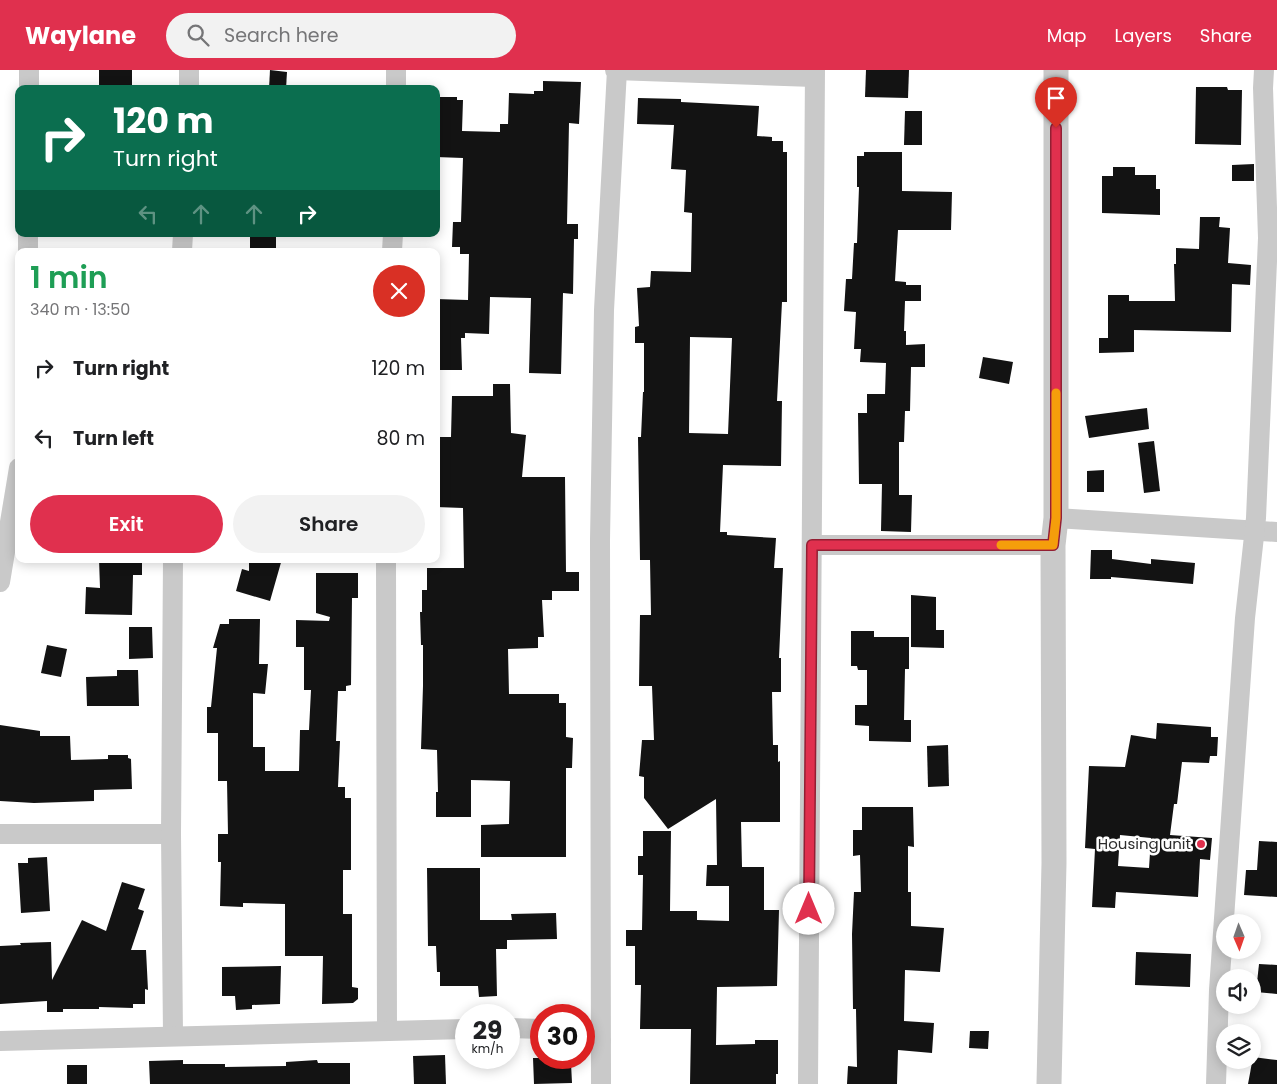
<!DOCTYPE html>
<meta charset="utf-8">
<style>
body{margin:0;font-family:Poppins,sans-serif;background:#f2f2f2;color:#202124;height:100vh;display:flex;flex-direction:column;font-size:19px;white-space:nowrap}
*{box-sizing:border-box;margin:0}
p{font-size:16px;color:#757577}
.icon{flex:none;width:28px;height:28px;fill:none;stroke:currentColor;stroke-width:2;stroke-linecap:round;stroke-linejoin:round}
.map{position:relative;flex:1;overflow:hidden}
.sheet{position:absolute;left:15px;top:178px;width:425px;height:315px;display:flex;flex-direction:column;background:#fff;border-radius:10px;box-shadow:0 2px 12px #0003}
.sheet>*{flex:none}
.hud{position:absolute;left:15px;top:15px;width:425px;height:152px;border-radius:10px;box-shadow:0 2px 12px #0003;background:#0b6e4f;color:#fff;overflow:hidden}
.needle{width:32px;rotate:178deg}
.tools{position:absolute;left:1216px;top:844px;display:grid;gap:10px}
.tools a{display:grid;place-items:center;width:45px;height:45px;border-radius:50%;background:#fff;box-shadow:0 2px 12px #0003;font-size:25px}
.speed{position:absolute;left:455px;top:934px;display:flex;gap:10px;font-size:25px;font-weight:700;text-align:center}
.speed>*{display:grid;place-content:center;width:65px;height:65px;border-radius:50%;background:#fff;box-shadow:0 2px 12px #0003;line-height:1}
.speed small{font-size:12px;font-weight:400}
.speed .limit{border:8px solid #d22;background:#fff;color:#111}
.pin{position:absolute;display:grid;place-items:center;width:42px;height:42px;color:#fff;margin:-51px -21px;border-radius:50% 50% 50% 0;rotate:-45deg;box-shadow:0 0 5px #0007}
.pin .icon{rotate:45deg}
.me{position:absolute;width:55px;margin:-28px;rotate:0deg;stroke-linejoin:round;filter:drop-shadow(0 0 4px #0008)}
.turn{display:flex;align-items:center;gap:18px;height:105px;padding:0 15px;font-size:22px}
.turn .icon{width:65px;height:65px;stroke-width:2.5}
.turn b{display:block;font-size:35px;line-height:42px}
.lanes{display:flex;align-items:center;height:48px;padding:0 15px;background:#0003;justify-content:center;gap:25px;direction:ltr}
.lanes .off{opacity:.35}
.round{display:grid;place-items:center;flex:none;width:52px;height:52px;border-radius:26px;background:#f2f2f2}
.summary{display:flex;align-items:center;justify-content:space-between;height:85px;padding:0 15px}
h1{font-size:30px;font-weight:600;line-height:38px;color:#1e9e55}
.button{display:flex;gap:10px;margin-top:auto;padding:10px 15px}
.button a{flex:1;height:58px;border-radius:30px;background:#e0304e;color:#fff;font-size:20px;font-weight:600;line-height:58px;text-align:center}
.button a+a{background:#f2f2f2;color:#202124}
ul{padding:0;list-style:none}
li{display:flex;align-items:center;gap:15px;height:70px;padding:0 15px}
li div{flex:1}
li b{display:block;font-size:19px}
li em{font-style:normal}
header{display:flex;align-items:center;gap:30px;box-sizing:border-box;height:70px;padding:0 25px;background:#e0304e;color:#fff}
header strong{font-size:24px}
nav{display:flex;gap:28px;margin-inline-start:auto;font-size:18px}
.search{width:350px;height:45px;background:#f2f2f2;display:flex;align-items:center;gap:12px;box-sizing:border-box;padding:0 18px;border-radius:28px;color:#757577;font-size:19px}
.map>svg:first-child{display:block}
.building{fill:#131313;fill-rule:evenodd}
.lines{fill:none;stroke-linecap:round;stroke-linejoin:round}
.minor{stroke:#c9c9c9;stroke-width:20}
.tertiary{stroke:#c9c9c9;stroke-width:25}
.route-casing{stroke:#921f33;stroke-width:12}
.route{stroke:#e0304e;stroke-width:9}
.slow{stroke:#f59e0b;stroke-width:9}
.poi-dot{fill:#e0304e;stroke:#fff;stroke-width:2}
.labels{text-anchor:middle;stroke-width:5;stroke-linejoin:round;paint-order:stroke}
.poi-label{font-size:15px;fill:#2c2c2c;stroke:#fff;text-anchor:end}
</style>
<header>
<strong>Waylane</strong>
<div class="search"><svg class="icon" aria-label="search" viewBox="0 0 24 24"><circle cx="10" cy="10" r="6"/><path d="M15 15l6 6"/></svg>Search here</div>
<nav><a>Map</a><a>Layers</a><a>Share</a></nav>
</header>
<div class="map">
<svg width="1277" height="1014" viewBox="0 0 1277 1014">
<rect width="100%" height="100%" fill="#fff"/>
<g class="building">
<rect x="99" y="0" width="33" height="19"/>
<path d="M 270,0 L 287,2 L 286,19 L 269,19 Z"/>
<path d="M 866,0 L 909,0 L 908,28 L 865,27 Z"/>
<path d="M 543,11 L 581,12 L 579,54 L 569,53 L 567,154 L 578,154 L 578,169 L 574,169 L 573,224 L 563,223 L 561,304 L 529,303 L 531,228 L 490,227 L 489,264 L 465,263 L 465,268 L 461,268 L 462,300 L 436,300 L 436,229 L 468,230 L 469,184 L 460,184 L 460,177 L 452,177 L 453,152 L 461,152 L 463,88 L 436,87 L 436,27 L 457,27 L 457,30 L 463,30 L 462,61 L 500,62 L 500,54 L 508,54 L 509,23 L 534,24 L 534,21 L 543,21 Z"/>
<path d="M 1196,17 L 1227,17 L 1228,20 L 1242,20 L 1241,75 L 1195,74 Z"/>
<path d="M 638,28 L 681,29 L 681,32 L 759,36 L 757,66 L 772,67 L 772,71 L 783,71 L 783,82 L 787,82 L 787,232 L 782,232 L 777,331 L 782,331 L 781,396 L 723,395 L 720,462 L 727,462 L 727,465 L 776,468 L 774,498 L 783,498 L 779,588 L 781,588 L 781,622 L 772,622 L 773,675 L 778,675 L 778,692 L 780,691 L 780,752 L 741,752 L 742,797 L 764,797 L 764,840 L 779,840 L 777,916 L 717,917 L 716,975 L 755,974 L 755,970 L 778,970 L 778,1004 L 776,1004 L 776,1014 L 690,1014 L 691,959 L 640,959 L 641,915 L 635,915 L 635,876 L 626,876 L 626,860 L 642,860 L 643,805 L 638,805 L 638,786 L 643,786 L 643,761 L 671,761 L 670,841 L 697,841 L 697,850 L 729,851 L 729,816 L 706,816 L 707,795 L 717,795 L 716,729 L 668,759 L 644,728 L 644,707 L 639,706 L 642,670 L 654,670 L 652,616 L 639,616 L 640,545 L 651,545 L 650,490 L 640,490 L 638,367 L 641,367 L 643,322 L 644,322 L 644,273 L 635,273 L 635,257 L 639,256 L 637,218 L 650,217 L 651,201 L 691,202 L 692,143 L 684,142 L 686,100 L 671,99 L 674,55 L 637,54 ZM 690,267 L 732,268 L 728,364 L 689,363 Z"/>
<path d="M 905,41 L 922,41 L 922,75 L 904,75 Z"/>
<path d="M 864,82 L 902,82 L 902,121 L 952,122 L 951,160 L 898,160 L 895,211 L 906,212 L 906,215 L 921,215 L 921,231 L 905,231 L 904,261 L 906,261 L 906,275 L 925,274 L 925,297 L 911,297 L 910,341 L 905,341 L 904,372 L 899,372 L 899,425 L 912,425 L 911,462 L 881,461 L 882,414 L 859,414 L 858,343 L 867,343 L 867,324 L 885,324 L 886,293 L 860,292 L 861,279 L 854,279 L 856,242 L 844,241 L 846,209 L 852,209 L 854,173 L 857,173 L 859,117 L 857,117 L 857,86 L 864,86 Z"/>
<path d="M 1254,94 L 1254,111 L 1232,111 L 1232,95 Z"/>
<path d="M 1113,97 L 1135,97 L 1135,105 L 1156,105 L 1156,119 L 1160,119 L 1160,145 L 1102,143 L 1102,106 L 1113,106 Z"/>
<path d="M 1200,147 L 1220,147 L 1219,157 L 1230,158 L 1228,193 L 1251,195 L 1250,215 L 1232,214 L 1231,262 L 1134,260 L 1134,282 L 1099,283 L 1099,268 L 1108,268 L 1108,225 L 1129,225 L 1129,231 L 1175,231 L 1174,194 L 1176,194 L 1176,178 L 1199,179 Z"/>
<rect x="250" y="164" width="26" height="17"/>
<path d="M 983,287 L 1013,292 L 1009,314 L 979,308 Z"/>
<path d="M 493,314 L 510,314 L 511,363 L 526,365 L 522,407 L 565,407 L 566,502 L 579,502 L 579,521 L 552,521 L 552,530 L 542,530 L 544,567 L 538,567 L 538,578 L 508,579 L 509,624 L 559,624 L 559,633 L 566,633 L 566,667 L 573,668 L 572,698 L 566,698 L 566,787 L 481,787 L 481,755 L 509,754 L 510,711 L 471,710 L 471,747 L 436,747 L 436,722 L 438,722 L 437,680 L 421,679 L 423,616 L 423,575 L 421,575 L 420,542 L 422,542 L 422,520 L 427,520 L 427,498 L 464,498 L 463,438 L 436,437 L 436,367 L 451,367 L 452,326 L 493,326 Z"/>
<path d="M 1147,338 L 1149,359 L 1089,368 L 1085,346 Z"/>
<path d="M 1154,371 L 1160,421 L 1144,423 L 1138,373 Z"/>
<path d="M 1104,400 L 1104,422 L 1087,422 L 1087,401 Z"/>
<path d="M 1091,480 L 1112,480 L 1112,489 L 1151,494 L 1151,489 L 1195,493 L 1193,514 L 1111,507 L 1111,509 L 1090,509 Z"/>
<path d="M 99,489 L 142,489 L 142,505 L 133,505 L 132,545 L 85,544 L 86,517 L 100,518 Z"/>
<path d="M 249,489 L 282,489 L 270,531 L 236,521 L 242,499 L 249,501 Z"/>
<path d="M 316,503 L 358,503 L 358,528 L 352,528 L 351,615 L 346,616 L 346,621 L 338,621 L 336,671 L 340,671 L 338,717 L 345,717 L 345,728 L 351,728 L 351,800 L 343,800 L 343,844 L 352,844 L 352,917 L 358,918 L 358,929 L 353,933 L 322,934 L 323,886 L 285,886 L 285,834 L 243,833 L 243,837 L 220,836 L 221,792 L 218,792 L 218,764 L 228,764 L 227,711 L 218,711 L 218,663 L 207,663 L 207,637 L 211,637 L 217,578 L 213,578 L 220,554 L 229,554 L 229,549 L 260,549 L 259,594 L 268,594 L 265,624 L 253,623 L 253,677 L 265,677 L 265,701 L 299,701 L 300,660 L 309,660 L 311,620 L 304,620 L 304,577 L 296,577 L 296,550 L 329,551 L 330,547 L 316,543 Z"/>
<path d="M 911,525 L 936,527 L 936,560 L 944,560 L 944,578 L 911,577 Z"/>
<path d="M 129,557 L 152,557 L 153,588 L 129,589 Z"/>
<path d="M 851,561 L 874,561 L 874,567 L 909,567 L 909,599 L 905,599 L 904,650 L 911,650 L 911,672 L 869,671 L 869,656 L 855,655 L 855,635 L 867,635 L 867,600 L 858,600 L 857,596 L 851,596 Z"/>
<path d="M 47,575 L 67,579 L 61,607 L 41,603 Z"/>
<path d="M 117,600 L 138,600 L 139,636 L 87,636 L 86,607 L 117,606 Z"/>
<path d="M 1157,653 L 1211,657 L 1211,667 L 1218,667 L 1217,686 L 1210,686 L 1209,693 L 1182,692 L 1177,734 L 1174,734 L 1170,765 L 1212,768 L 1210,790 L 1200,789 L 1198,827 L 1116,822 L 1115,838 L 1092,837 L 1095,779 L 1085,778 L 1089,696 L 1125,697 L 1131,665 L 1156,669 ZM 1120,765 L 1151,768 L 1149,798 L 1118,796 Z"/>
<path d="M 0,655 L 40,661 L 40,666 L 70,666 L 71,690 L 108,689 L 108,685 L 128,685 L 128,688 L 131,689 L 132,719 L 94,720 L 94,731 L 34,733 L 0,731 Z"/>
<path d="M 948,675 L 949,716 L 928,717 L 927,676 Z"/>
<path d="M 862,737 L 913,737 L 914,777 L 908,776 L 908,822 L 911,822 L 911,856 L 944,858 L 940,902 L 905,900 L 904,951 L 934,953 L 932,983 L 898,980 L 897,1014 L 847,1014 L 848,996 L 857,997 L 856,939 L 853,939 L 852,864 L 854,822 L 861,822 L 860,785 L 853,786 L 853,760 L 862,760 Z"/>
<path d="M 1259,771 L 1277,772 L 1277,827 L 1244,825 L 1246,800 L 1257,800 Z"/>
<path d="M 47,787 L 50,841 L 21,843 L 18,793 L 28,793 L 28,788 Z"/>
<path d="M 427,798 L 480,798 L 480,850 L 512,850 L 511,844 L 556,843 L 557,869 L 507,870 L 507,879 L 496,879 L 497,926 L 479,927 L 478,916 L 440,916 L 440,902 L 437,902 L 436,876 L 428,876 Z"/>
<path d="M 122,812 L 145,819 L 138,839 L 144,841 L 131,880 L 146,880 L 148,920 L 145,919 L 145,934 L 133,934 L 133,938 L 99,937 L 99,939 L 63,939 L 63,942 L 47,942 L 47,931 L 0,934 L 0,876 L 21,875 L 20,873 L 51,872 L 52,910 L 82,850 L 106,861 Z"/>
<path d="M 1136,882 L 1191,884 L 1190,917 L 1135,915 Z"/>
<path d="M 1259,894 L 1277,895 L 1277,924 L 1256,922 Z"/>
<path d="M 281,896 L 280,934 L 252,935 L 252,939 L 236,940 L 235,926 L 222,926 L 222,897 Z"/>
<path d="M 970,961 L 989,961 L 988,979 L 969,978 Z"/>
<path d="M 445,985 L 446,1014 L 414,1014 L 413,986 Z"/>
<path d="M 1253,987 L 1277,990 L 1277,1014 L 1248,1014 Z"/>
<path d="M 533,988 L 563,988 L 563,993 L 571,993 L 572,1013 L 534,1014 Z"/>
<path d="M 183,990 L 183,994 L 225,994 L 225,997 L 286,996 L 286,992 L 317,990 L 318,993 L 350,993 L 350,1014 L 150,1014 L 149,991 Z"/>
<rect x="67" y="995" width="20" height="19"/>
</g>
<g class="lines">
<g class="minor">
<path d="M 615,0 L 814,7"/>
<path d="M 29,19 L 29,0"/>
<path d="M 189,19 L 189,0"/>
<path d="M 396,19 L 396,0"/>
<path d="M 28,181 L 28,164"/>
<path d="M 182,181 L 183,164"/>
<path d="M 392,181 L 393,164"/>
<path d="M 1056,448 L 1277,462"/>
<path d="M 812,475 L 1053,475"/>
<path d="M 386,489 L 387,960"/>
<path d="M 0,512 L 19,398"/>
<path d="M 0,764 L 171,764"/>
<path d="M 509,958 L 541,959"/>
<path d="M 173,965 L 171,764 L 173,489"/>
<path d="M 584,966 L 601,971"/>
<path d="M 0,971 L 466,959"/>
<path d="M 601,1014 L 600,470 L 604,240 L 617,0"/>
<path d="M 808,1014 L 815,0"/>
<path d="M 1216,1014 L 1219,920 L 1245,548 L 1256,448 L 1268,168 L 1263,18 L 1264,0"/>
</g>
<path class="tertiary" d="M 1049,1014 L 1054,793 L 1053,475 L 1056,448 L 1056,0"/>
</g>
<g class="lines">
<defs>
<path id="route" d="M 809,839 L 812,475 L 1053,475 L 1056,448 L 1056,58"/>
</defs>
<use href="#route" class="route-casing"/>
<use href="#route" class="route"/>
<path class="slow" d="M 1001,475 L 1053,475 L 1056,448 L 1056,323"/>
</g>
<circle class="poi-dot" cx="1201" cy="774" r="5"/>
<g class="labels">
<g class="poi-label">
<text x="1191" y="779">Housing unit</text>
</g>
</g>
</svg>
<div class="tools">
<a><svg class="needle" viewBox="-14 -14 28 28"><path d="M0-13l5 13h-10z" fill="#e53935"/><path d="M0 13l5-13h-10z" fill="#757577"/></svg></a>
<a><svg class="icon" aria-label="sound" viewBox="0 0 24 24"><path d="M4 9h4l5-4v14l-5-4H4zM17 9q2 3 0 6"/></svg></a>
<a><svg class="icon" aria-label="layers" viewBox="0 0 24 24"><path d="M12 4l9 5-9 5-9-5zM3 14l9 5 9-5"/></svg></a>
</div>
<div class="speed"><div>29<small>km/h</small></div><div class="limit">30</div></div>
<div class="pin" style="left:1056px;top:58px;background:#d93025"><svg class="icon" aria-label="arrive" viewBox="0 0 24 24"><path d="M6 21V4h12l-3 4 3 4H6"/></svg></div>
<svg class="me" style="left:809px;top:839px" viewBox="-20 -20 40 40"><circle r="19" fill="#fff"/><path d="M0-13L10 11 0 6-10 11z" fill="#e0304e"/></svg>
<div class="hud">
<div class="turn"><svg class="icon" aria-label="right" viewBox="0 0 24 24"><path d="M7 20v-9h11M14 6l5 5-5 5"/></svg><div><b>120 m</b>Turn right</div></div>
<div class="lanes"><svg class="icon off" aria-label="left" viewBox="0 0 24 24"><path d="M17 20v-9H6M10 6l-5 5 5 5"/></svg><svg class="icon off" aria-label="ahead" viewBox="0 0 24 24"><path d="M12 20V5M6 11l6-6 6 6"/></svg><svg class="icon off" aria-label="ahead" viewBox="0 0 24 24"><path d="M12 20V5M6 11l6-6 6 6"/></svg><svg class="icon" aria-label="right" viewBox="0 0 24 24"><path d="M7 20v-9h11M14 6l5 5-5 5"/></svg></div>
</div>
<section class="sheet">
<div class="summary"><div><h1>1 min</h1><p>340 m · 13:50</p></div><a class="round" style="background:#d93025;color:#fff"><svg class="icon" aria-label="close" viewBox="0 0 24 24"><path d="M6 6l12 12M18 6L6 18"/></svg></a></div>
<ul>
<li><svg class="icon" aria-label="right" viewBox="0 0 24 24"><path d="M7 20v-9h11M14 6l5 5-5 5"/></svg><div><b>Turn right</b></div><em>120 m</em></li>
<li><svg class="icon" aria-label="left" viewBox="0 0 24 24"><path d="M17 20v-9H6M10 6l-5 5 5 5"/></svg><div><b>Turn left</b></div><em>80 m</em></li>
</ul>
<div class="button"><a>Exit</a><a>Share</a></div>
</section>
</div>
